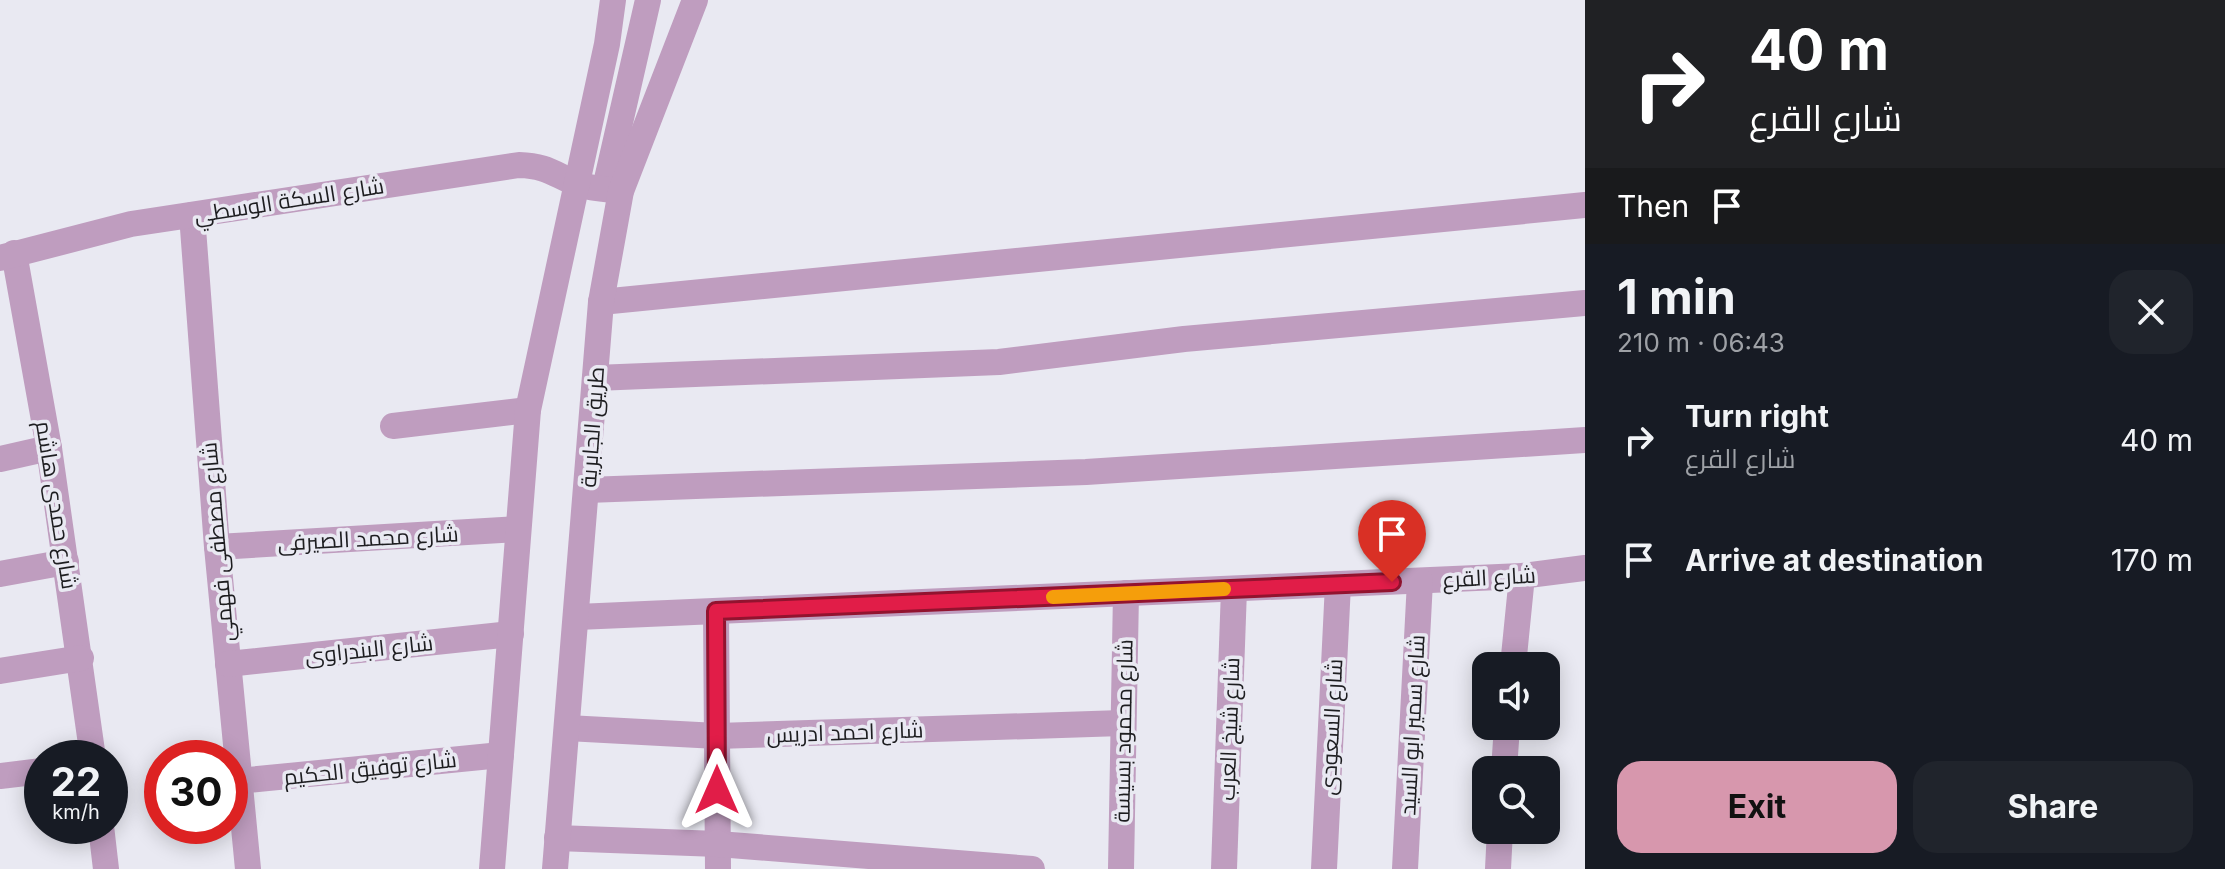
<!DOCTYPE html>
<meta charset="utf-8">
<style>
body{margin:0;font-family:Inter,Cairo,sans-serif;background:#20242c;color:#f1f3f6;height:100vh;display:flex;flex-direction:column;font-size:30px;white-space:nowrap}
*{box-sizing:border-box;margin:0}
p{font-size:26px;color:#9ea1a6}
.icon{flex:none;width:44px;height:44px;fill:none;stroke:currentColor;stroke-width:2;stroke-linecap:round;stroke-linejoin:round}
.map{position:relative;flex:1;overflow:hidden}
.details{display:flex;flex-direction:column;background:#171b24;width:640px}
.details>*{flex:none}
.hud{background:#202124;color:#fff;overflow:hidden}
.fabs{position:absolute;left:1472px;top:652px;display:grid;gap:16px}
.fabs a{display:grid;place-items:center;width:88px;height:88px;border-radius:16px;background:#171b24;box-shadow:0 4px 20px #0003;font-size:40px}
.speed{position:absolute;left:24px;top:740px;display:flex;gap:16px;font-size:40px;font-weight:700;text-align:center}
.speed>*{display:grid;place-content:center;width:104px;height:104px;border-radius:50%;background:#171b24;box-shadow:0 4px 20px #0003;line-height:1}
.speed small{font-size:20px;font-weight:400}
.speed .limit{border:12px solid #d22;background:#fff;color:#111}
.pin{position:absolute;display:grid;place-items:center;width:68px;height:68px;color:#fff;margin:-82px -34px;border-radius:50% 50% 50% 0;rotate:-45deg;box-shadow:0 0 8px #0007}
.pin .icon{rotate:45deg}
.me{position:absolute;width:88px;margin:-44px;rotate:0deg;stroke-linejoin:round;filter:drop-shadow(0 0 6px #0008)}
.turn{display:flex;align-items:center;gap:28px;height:168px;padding:0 32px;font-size:36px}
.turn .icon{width:104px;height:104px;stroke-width:2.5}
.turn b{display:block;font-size:56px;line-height:68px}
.then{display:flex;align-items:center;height:76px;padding:0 32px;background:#0003;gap:16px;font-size:30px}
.round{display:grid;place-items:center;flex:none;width:84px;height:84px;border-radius:24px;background:#20242c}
.head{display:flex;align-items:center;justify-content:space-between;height:136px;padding:0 32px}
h1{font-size:48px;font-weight:700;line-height:60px}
.button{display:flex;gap:16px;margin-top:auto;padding:16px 32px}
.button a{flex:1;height:92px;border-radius:24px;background:#d797ad;color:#111;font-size:32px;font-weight:700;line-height:92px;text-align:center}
.button a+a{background:#20242c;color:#f1f3f6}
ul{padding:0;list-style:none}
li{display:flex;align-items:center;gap:24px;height:120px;padding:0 32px}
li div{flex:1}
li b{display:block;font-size:30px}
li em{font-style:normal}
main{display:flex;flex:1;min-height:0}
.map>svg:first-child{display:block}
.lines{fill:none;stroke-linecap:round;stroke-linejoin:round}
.minor{stroke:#bf9dbf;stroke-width:26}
.route-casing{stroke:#92132f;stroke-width:20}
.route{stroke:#e11d48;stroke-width:14}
.slow{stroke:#f59e0b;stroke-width:14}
.labels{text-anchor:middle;stroke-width:7;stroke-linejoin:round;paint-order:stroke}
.street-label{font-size:22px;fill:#1d1d20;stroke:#e9e9f2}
</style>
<main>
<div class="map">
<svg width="1585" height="869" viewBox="0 0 1585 869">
<rect width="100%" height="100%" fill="#e9e9f2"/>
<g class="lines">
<g class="minor">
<path d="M 605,188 L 648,0"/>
<path d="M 192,215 L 217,547 L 248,869"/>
<path d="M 14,253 L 49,448 L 93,758"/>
<path d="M 0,258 L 131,224 L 519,165 C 546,166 552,173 575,183 C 588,189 607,189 621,191"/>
<path d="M 601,302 L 1585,205"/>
<path d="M 595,378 L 999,362 L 1184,339 L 1585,303"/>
<path d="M 393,426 L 528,410"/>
<path d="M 0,459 L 49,448"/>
<path d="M 587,490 L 1086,472 L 1585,440"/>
<path d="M 217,547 L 518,529"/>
<path d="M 0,574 L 66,562"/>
<path d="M 716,611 L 718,869"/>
<path d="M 577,617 L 1522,576 L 1585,568"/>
<path d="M 228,664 L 511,634"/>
<path d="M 1513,666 L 1522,576"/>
<path d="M 0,671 L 81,658"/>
<path d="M 567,728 L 717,736 L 1122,723"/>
<path d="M 1504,770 L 1507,726"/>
<path d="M 0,776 L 42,771"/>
<path d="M 238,781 L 501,755"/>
<path d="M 101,826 L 106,869"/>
<path d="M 557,838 L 718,844 L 1032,869"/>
<path d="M 492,869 L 528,410 L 607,44 L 613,0"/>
<path d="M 555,869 L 601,302 L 621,191 L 695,0"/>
<path d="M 1121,869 L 1126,593"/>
<path d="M 1224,869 L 1234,589"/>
<path d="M 1324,869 L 1338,584"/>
<path d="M 1405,869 L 1420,581"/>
<path d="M 1498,869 L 1500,830"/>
</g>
</g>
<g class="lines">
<defs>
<path id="route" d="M 717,790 L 716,611 L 1392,582"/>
</defs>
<use href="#route" class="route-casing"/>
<use href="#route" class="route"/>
<path class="slow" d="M 1053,597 L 1224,589"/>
</g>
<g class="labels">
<g class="street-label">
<text transform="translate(289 200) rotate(-9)" y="8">شارع السكة الوسطي</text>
<text transform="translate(592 427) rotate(-86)" y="8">طريق الجابرية</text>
<text transform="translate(57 505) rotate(81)" y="8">شارع حمدى هاشم</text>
<text transform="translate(368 538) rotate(-3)" y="8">شارع محمد الصيرفى</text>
<text transform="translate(217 542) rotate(-95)" y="8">شارع مصطفى فهمي</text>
<text transform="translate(1489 577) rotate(-3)" y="8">شارع القرع</text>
<text transform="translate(369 649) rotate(-6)" y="8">شارع البندراوى</text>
<text transform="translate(1412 725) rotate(-87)" y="8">شارع سمير ابو السيد</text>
<text transform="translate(1331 727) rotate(-87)" y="8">شارع السعودى</text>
<text transform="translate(1229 729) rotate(-88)" y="8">شارع شيخ العرب</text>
<text transform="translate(1123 731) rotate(-89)" y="8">شارع محمود بسيسة</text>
<text transform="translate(845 732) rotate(-2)" y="8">شارع احمد ادريس</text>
<text transform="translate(370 768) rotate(-6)" y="8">شارع توفيق الحكيم</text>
</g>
</g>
</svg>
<div class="fabs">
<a><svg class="icon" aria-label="sound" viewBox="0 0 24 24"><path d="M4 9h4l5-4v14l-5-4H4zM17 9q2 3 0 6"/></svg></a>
<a><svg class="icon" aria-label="search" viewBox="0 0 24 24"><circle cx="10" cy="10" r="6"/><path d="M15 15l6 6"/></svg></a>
</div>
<div class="speed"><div>22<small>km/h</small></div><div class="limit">30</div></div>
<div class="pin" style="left:1392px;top:582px;background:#d93025"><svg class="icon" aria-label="arrive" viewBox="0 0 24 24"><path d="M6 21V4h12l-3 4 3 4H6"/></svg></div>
<svg class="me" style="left:717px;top:790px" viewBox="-20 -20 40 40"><path d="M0-17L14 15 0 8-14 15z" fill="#e11d48" stroke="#fff" stroke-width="4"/></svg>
</div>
<section class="details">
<div class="hud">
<div class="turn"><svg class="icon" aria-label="right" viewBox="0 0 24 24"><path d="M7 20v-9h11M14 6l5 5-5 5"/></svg><div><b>40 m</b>شارع القرع</div></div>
<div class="then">Then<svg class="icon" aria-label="arrive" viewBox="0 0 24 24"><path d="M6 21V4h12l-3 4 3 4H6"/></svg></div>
</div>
<div class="head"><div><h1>1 min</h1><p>210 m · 06:43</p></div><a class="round"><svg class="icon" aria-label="close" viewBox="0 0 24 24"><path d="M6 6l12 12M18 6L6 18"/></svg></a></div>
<ul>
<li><svg class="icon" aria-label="right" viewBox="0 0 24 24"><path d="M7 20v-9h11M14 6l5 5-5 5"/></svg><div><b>Turn right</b><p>شارع القرع</p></div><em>40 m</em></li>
<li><svg class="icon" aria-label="arrive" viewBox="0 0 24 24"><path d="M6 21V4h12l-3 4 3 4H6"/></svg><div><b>Arrive at destination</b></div><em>170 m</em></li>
</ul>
<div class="button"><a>Exit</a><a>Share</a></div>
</section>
</main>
